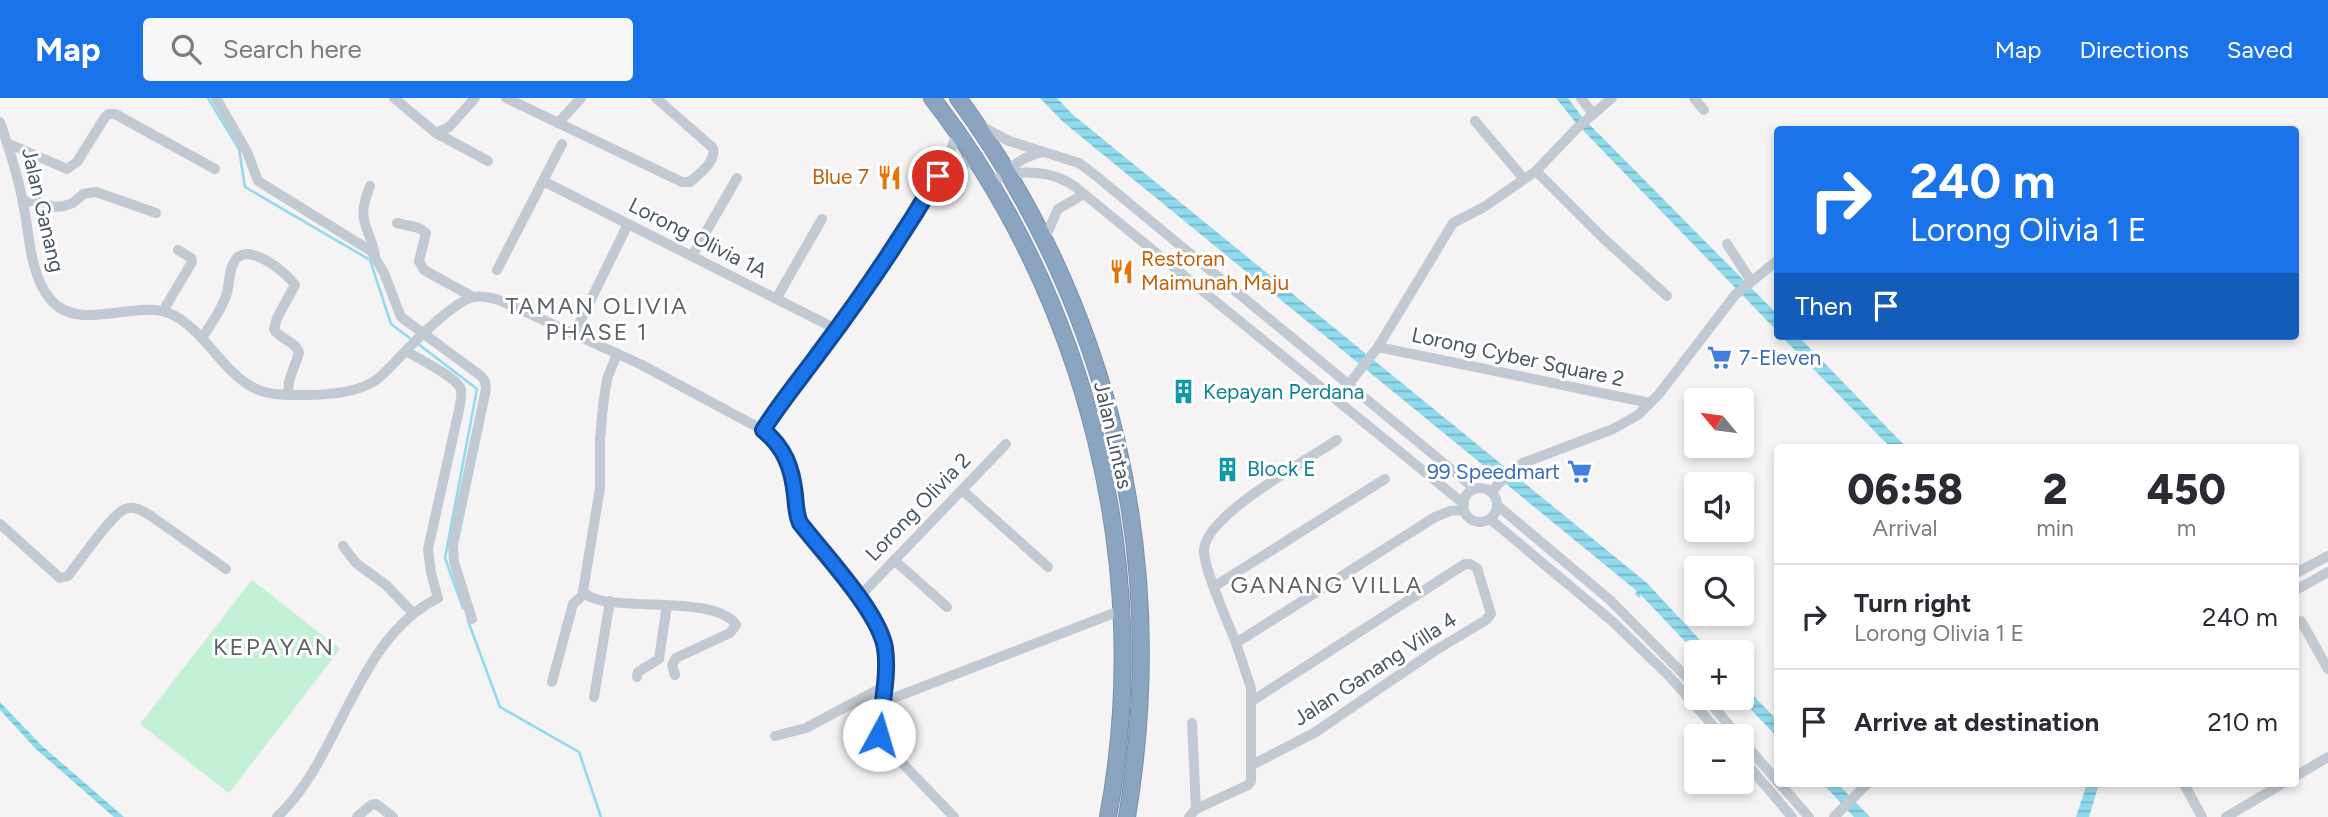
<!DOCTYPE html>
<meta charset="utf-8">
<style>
body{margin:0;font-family:Figtree,sans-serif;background:#f7f7f7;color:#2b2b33;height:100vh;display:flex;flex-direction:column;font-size:26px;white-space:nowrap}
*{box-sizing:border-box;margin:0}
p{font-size:23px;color:#7c7c81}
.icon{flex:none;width:38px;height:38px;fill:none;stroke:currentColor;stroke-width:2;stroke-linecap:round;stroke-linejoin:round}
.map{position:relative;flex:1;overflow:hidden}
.sheet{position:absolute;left:1774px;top:346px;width:525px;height:343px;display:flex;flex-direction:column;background:#fff;border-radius:7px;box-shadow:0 4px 10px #0003}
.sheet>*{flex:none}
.hud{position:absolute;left:1774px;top:28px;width:525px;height:214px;border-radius:7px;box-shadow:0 4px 10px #0003;background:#1a73e8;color:#fff;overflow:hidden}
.needle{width:46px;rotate:299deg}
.tools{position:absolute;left:1684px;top:290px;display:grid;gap:14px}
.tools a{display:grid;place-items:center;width:70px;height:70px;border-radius:7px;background:#fff;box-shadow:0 4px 10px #0003;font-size:35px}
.pin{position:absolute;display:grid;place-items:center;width:60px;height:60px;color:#fff;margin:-30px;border:4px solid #fff;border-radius:50%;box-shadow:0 2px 7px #0007}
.me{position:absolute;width:77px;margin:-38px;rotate:6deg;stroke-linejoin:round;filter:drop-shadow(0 0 5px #0008)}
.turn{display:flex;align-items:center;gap:24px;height:147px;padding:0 21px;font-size:32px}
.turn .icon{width:91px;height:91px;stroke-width:2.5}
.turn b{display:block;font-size:49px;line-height:60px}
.then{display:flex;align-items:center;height:66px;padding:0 21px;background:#0003;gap:14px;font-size:26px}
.eta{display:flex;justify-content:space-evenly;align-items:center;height:119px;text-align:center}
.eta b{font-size:42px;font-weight:800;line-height:49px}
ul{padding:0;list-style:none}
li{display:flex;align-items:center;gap:21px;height:105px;padding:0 21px;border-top:2px solid #e1e1e2}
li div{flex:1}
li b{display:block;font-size:26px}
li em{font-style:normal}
header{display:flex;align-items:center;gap:42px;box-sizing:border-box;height:98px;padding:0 35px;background:#1a73e8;color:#fff}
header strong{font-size:33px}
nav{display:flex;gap:38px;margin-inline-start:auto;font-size:24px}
.search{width:490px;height:63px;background:#f7f7f7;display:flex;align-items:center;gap:18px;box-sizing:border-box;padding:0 24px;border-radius:7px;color:#7c7c81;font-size:26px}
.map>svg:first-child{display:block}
.pitch{fill:#c3f1d5}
.water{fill:url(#water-rules)}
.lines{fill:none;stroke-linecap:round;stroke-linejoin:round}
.stream{stroke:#90daee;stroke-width:2.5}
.highway-casing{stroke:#7690ad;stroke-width:18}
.minor{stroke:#c1cad2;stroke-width:10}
.highway{stroke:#8ba5c1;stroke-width:16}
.route-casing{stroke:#114b97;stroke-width:18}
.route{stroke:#1a73e8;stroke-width:12}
.labels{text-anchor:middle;stroke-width:6;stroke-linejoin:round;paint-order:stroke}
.food-label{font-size:21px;fill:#c56008;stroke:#fff;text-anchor:end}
.street-label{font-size:21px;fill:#4a5661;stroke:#fff}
.shop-label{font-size:21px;fill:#366cbe;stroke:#fff;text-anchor:start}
.culture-label{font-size:21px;fill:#0d838f;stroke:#fff;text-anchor:start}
.neighbourhood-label{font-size:23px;letter-spacing:2px;fill:#5f6368;stroke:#fff}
.quarter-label{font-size:24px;letter-spacing:2px;fill:#5f6368;stroke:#fff}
</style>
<header>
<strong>Map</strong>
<div class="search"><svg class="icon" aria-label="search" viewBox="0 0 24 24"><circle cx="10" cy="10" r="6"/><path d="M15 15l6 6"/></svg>Search here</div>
<nav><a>Map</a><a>Directions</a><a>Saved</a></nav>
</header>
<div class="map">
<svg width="2328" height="719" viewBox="0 0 2328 719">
<defs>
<pattern id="water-rules" width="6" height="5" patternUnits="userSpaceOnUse" patternTransform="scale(1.75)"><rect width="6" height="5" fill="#90daee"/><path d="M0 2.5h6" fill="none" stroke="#78b4c4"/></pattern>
</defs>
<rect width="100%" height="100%" fill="#f5f3f3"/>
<path class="pitch" d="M 252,482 L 340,551 L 229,695 L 140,626 Z"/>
<g class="water">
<path d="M 1040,0 L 1057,0 L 1072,16 L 1647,485 L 1712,555 L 1696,555 L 1641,497 L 1639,500 L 1635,496 L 1637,493 L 1062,23 Z"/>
<path d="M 1556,0 L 1568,0 L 1582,19 L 1778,217 L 1778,234 L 1576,25 Z"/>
<path d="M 1781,238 L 1798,238 L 1907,350 L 1891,350 Z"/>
<path d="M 1741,585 L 1778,623 L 1778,640 L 1740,600 Z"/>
<path d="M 0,604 L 40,646 L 124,719 L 114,719 L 36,651 L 0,612 Z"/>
<path d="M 1823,686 L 1838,686 L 1870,719 L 1854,719 Z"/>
<path d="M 2087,686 L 2099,686 L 2089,719 L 2076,719 Z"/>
</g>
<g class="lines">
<g class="stream">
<path d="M 208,0 L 239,51 L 245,89 L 370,162 L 391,226 L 411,241"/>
<path d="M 417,245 L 477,291 L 445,460 L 463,510"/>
<path d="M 468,523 L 500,609 L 579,654 L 601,719"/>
</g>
<defs>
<g id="highway">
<path d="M 932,0 C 1087,200 1155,469 1108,719"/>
<path d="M 958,0 C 1112,211 1170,462 1127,719"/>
</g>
</defs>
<use href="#highway" class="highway-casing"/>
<g class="minor">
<path d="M 216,0 L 247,54 L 258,83 L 371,153 L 384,175 L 401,219 L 481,278 L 485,283 L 486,291 L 453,447 L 454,464 L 472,521"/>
<path d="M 394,0 L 436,35 L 449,29 L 475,0"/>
<path d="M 506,0 L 682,84 L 690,84 C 700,75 716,64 713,50 L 656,0"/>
<path d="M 1581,0 L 1593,16"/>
<path d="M 1694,0 L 1704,12"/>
<path d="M 1475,23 L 1524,81"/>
<path d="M 0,24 C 9,50 18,78 23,105 C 30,137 29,175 50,201 C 75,232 123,208 156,212 C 197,216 219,273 254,290 C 270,298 289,297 306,297 C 327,297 354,295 373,284 C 382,279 389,270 396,263 C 412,246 452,205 473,199 C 482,197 491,200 499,202 L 640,266 L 763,332 C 785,350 792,370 795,397 C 796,407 796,416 800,425 C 824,456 879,514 885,550 C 889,578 881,609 879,637 L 882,644 L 954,719"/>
<path d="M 558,25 L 581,0"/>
<path d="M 977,26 L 1009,43 L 1079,65 L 1095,77 L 1475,391"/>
<path d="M 436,35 L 488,63"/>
<path d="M 7,45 L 67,71 L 77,64 L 105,19 L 109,16 L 115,16 L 215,71"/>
<path d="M 945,66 L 959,63 L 979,66"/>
<path d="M 1536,73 L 1603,140 L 1667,198"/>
<path d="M 1006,76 C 1035,72 1062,75 1084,96"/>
<path d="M 543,83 L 836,231"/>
<path d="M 990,85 C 1012,72 1016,60 1043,54"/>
<path d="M 370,88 C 356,123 367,124 375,156"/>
<path d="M 23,104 L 36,103 L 55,109 L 64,108 L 73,105 L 83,96 L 96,94 L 156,115"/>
<path d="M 397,125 L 419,130 L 426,135 L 419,163 L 424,172 L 473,199"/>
<path d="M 1044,142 L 1058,111 L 1084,96 L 1464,406"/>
<path d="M 1727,146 L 1751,183"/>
<path d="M 692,158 L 737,80"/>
<path d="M 497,172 L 562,46"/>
<path d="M 776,201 L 822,121"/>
<path d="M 163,213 L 192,164 L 191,160 L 178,152"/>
<path d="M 574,236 L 628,126"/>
<path d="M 202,240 C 210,227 221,213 226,198 C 230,187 228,171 236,161 C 250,145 286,174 295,187 L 277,220 L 274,231 C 280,242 296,243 299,255 L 289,283 L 288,297"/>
<path d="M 1378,249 L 1650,305"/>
<path d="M 617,256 L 607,281 L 603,308 L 600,341 L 600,390 L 583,493 C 599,518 714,493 736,527 L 730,535 L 676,560 L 672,567 L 675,577"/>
<path d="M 1349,286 L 1378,249 L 1453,125 L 1484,109 L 1536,73 L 1577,30 L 1612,0"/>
<path d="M 763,332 L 782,303 L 819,255 L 890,155 L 949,58 L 957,34"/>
<circle cx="1480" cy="407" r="17"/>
<path d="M 962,392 L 1048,469"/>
<path d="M 1491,394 L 1514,370 L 1523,365 L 1613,331 L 1638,317 L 1659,296 L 1735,197 L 1778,162"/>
<path d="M 1497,407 L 1610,502 L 1696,589"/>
<path d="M 1490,421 L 1612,523 L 1670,579 L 1723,639"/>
<path d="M 0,426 L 60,480 L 68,478 C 78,465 112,416 125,411 C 134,407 143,413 151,418 L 226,471"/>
<path d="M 343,448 L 356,465 L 386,487 L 412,514"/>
<path d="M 894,462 L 947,509"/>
<path d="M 2296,475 L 2328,458"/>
<path d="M 1215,488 L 1385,381"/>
<path d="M 2296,492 L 2328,474"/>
<path d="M 858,500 L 1006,346"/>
<path d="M 2296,526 L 2301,523 L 2328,571"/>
<path d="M 1236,545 C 1228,524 1204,472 1204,453 C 1203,418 1309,361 1337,342"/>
<path d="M 637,579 L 638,574 L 659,561 L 667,507"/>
<path d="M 552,584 L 573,506 L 584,496"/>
<path d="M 594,599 L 610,503"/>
<path d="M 1706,600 L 1739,639"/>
<path d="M 1252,603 L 1465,466 L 1470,466 L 1477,470 L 1491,516 L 1486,522 L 1436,552 L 1314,635 L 1252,667"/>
<path d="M 883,604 L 1122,512"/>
<path d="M 1192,625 L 1196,711"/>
<path d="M 775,638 L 806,630 L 883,589"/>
<path d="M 1741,641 L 1778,684"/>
<path d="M 1741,659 L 1792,719"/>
<path d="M 2296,678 L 2328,659"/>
<path d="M 1780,686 L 1809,719"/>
<path d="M 2184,686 L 2202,719"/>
<path d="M 277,719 C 341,660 355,541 438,500 L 431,475 L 428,451 L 459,312 C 460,306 463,295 460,289 C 452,277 419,261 406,253"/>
<path d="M 357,719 L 371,707 L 376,706 L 393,719"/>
<path d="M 1189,719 L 1196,711 L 1248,687 L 1251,683 L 1251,590 L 1236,545 L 1435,419 L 1450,413 L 1464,412"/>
<path d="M 1834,719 L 1867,686"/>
<path d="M 2226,719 L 2282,686"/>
</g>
<use href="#highway" class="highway"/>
</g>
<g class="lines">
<defs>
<path id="route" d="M 879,637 C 881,609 889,578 885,550 C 879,514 824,456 800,425 C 796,416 796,407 795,397 C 792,370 785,350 763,332 C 780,305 800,281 819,255 C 862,198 902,139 938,78"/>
</defs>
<use href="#route" class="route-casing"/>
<use href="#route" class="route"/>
</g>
<defs>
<symbol id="restaurant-bare" viewBox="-9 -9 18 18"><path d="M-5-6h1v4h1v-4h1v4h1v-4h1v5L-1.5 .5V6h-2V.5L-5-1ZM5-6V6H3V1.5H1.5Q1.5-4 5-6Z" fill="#e8710a" stroke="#fff" stroke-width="2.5" paint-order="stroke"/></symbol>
<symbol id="supermarket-bare" viewBox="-9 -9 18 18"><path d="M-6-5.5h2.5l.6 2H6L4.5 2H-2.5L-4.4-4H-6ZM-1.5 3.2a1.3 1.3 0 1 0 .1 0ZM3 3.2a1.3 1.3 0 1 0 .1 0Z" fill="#3f7fe0" stroke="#fff" stroke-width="2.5" paint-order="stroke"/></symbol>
<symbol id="building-bare" viewBox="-9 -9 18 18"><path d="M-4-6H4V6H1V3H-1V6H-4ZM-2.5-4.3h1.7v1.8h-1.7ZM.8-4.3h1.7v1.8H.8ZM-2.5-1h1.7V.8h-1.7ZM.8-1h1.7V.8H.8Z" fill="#0f9aa8" stroke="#fff" stroke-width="2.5" paint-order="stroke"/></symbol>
</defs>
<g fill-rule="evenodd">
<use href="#restaurant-bare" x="872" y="62" width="35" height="35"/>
<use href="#restaurant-bare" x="1104" y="156" width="35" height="35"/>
<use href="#supermarket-bare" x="1702" y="242" width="35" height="35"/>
<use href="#building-bare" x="1166" y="276" width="35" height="35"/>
<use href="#building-bare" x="1210" y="354" width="35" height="35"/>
<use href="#supermarket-bare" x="1562" y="356" width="35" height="35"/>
</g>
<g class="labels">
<g class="food-label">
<text x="869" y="86">Blue 7</text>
<text x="1141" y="168" text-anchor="start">Restoran<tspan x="1141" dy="24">Maimunah Maju</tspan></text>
</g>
<g class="street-label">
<text transform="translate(43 112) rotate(77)" y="7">Jalan Ganang</text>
<text transform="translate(698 140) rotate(27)" y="7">Lorong Olivia 1A</text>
<text transform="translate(1518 259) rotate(12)" y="7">Lorong Cyber Square 2</text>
<text transform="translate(1113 337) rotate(77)" y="7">Jalan Lintas</text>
<text transform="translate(918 409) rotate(-46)" y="7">Lorong Olivia 2</text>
<text transform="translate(1375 571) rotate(-33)" y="7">Jalan Ganang Villa 4</text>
</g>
<g class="shop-label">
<text x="1739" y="267">7-Eleven</text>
<text x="1560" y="381" text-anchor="end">99 Speedmart</text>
</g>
<g class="culture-label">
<text x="1203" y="301">Kepayan Perdana</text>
<text x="1247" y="378">Block E</text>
</g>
<g class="neighbourhood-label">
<text x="597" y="216">TAMAN OLIVIA<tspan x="597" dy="26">PHASE 1</tspan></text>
<text x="1327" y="495">GANANG VILLA</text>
</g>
<g class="quarter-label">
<text x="274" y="557">KEPAYAN</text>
</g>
</g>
</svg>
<div class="tools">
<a><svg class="needle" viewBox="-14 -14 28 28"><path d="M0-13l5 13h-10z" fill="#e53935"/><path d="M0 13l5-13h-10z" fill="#7c7c81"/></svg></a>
<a><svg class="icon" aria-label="sound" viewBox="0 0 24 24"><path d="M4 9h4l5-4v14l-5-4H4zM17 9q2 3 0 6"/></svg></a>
<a><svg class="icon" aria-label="search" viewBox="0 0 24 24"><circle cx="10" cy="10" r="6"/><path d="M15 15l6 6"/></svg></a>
<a>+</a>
<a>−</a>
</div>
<div class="pin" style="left:938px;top:78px;background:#d93025"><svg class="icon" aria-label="arrive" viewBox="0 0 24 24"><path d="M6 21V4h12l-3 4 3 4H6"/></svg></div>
<svg class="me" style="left:879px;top:637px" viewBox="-20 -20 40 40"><circle r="19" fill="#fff"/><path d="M0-13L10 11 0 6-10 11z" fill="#1a73e8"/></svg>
<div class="hud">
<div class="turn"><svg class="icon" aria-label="right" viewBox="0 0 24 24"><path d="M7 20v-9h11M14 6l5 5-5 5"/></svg><div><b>240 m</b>Lorong Olivia 1 E</div></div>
<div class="then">Then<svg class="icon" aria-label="arrive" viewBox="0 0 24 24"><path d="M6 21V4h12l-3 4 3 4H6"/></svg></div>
</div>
<section class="sheet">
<div class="eta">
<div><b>06:58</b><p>Arrival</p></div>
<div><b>2</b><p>min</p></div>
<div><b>450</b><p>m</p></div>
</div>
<ul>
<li><svg class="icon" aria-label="right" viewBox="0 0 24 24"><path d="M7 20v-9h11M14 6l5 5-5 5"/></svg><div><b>Turn right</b><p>Lorong Olivia 1 E</p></div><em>240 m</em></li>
<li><svg class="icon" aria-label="arrive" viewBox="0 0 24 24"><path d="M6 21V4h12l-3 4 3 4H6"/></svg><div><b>Arrive at destination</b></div><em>210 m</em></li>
</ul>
</section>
</div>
